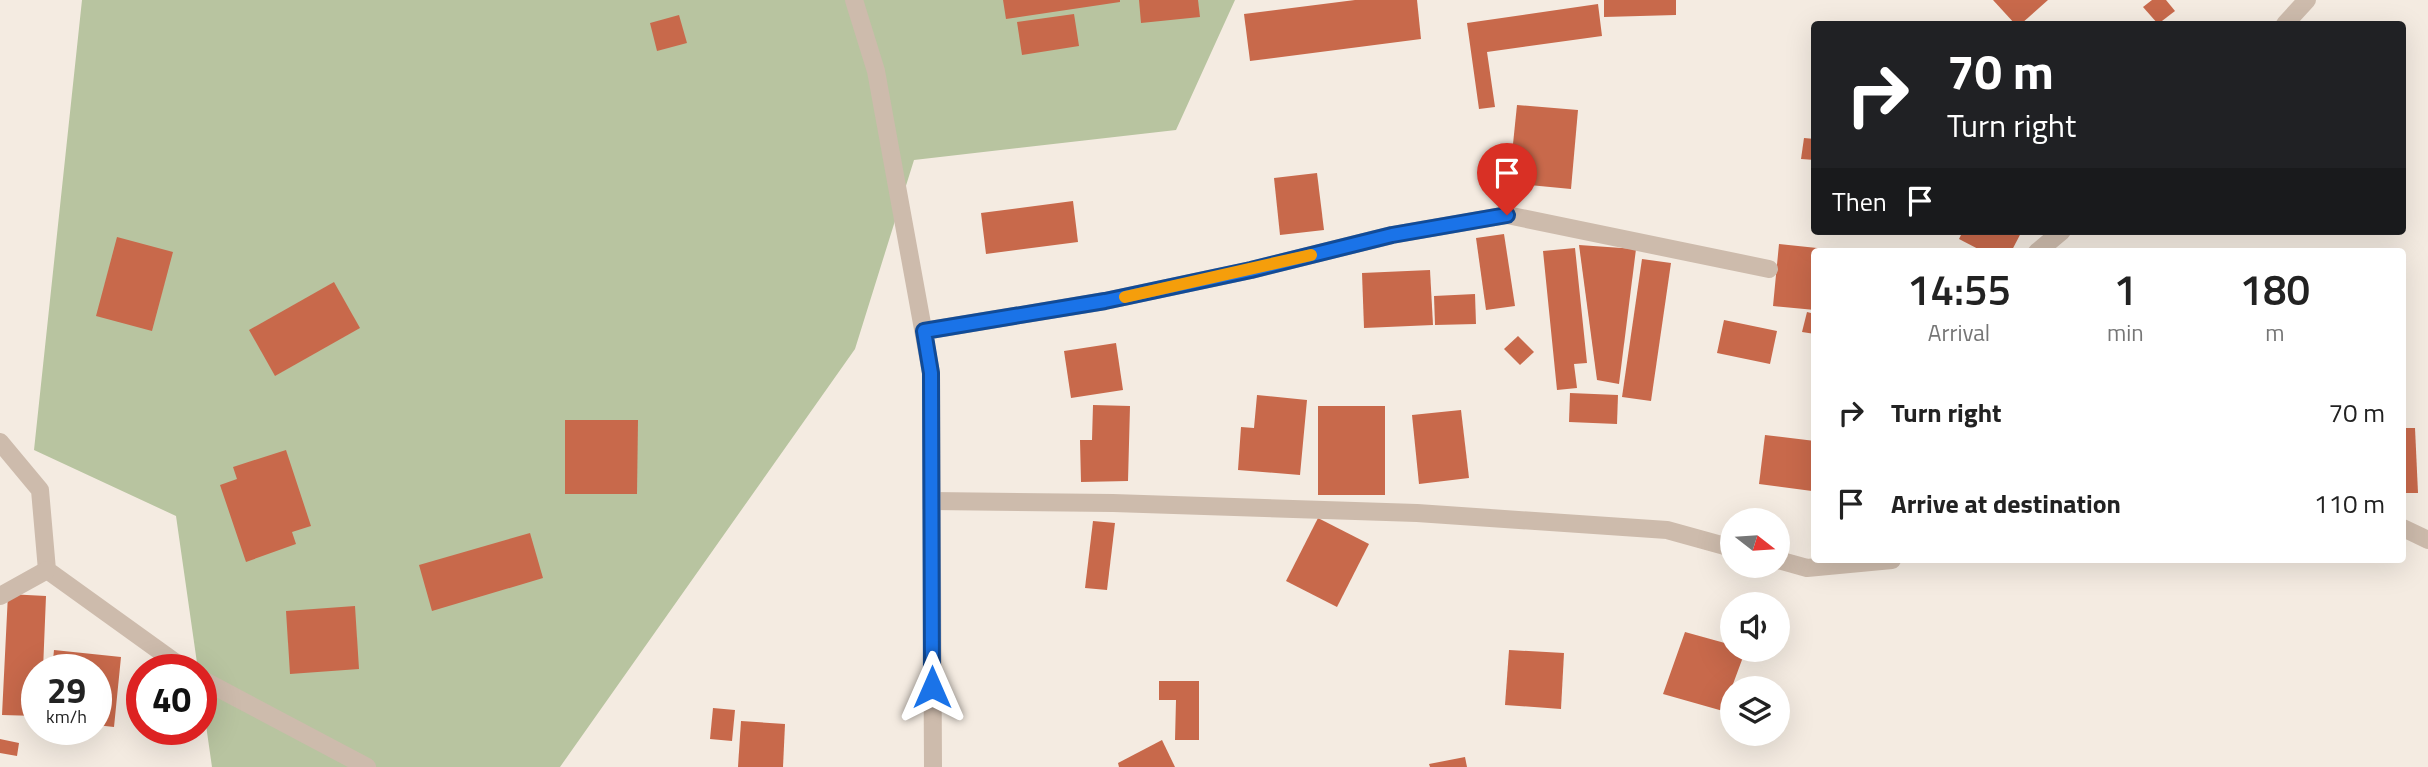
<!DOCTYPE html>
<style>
body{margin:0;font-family:"Titillium Web",sans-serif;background:#f6f6f6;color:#222;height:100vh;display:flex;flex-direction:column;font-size:26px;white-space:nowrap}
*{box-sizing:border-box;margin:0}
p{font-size:23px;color:#767676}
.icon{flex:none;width:38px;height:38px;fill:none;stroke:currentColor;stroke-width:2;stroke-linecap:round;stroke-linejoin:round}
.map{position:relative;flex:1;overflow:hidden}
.panel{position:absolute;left:1811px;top:248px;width:595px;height:315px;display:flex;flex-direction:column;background:#fff;border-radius:7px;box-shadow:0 7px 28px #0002}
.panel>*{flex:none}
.guide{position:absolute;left:1811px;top:21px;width:595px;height:214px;border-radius:7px;box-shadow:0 7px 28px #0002;background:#202124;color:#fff;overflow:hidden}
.needle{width:46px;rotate:107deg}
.buttons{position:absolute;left:1720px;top:508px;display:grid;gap:14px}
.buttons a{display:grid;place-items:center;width:70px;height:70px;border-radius:50%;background:#fff;box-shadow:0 7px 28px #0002;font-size:35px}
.speed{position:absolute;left:21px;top:654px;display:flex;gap:14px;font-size:35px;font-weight:700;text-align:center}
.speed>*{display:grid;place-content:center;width:91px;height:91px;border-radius:50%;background:#fff;box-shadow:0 7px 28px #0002;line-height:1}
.speed small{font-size:18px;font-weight:400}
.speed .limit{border:10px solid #d22;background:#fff;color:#111}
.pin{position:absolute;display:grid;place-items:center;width:60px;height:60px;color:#fff;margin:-72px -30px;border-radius:50% 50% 50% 0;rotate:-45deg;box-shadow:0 0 7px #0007}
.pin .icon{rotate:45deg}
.me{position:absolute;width:77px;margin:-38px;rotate:0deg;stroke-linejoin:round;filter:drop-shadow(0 0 5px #0008)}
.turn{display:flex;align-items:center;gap:24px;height:147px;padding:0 21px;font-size:32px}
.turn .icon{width:91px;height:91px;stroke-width:2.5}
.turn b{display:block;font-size:49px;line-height:60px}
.then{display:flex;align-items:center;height:66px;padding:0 21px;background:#0003;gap:14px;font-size:26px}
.eta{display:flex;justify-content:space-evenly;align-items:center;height:119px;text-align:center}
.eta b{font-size:42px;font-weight:600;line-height:49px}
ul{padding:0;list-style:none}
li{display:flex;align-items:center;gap:21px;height:91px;padding:0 21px}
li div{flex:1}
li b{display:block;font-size:26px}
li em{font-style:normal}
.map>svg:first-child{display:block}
.green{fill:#b8c4a0}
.building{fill:#c8694b}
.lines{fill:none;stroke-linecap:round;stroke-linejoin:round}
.minor{stroke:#cdbbac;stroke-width:18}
.route-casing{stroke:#114b97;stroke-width:18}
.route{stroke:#1a73e8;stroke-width:12}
.slow{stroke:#f59e0b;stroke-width:12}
</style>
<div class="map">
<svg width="2428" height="767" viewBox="0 0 2428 767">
<rect width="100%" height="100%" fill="#f4ebe1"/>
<path class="green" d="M 82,0 L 1235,0 L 1176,130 L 914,160 L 855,349 L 560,767 L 212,767 L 201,690 L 201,670 L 198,670 L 176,516 L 34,450 Z"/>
<g class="building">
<path d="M 1003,0 L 1120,0 L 1120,2 L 1006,19 Z"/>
<path d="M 1139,0 L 1198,0 L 1200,17 L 1141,23 Z"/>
<path d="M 1355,0 L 1417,0 L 1421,39 L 1250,61 L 1244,14 Z"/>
<path d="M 1604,0 L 1676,0 L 1676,15 L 1604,17 Z"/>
<path d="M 1993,0 L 2048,0 L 2021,24 L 2015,24 Z"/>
<path d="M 2152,0 L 2166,0 L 2175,11 L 2158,24 L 2143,7 Z"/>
<path d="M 1598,4 L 1602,36 L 1487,52 L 1495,107 L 1479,109 L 1467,23 Z"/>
<path d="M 1074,14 L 1079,46 L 1022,55 L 1017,22 Z"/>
<path d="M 679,15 L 687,43 L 657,51 L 650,23 Z"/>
<path d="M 1517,105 L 1578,110 L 1571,189 L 1509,183 Z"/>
<path d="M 1804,138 L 1815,139 L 1815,160 L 1801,159 Z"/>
<path d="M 1317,173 L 1324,230 L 1280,235 L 1274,178 Z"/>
<path d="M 1073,201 L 1078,242 L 986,254 L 981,213 Z"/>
<path d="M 1963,231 L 2022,231 L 2011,252 L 1984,252 L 1959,239 Z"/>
<path d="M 1504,234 L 1515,306 L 1486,310 L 1476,238 Z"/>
<path d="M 117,237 L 173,252 L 152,331 L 96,316 Z"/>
<path d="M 1779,244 L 1836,250 L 1815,252 L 1815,310 L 1773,306 Z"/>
<path d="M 1579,245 L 1636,249 L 1619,384 L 1597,380 Z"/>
<path d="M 1575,248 L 1587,363 L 1574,364 L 1577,388 L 1557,390 L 1543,251 Z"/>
<path d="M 1642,259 L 1671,263 L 1651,401 L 1622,397 Z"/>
<path d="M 1430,270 L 1433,325 L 1364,328 L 1362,273 Z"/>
<path d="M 334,282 L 360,328 L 275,376 L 249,330 Z"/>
<path d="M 1475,294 L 1476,324 L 1435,325 L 1434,296 Z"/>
<path d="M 1807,312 L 1815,314 L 1815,334 L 1802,332 Z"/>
<path d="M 1724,320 L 1777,331 L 1770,364 L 1717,353 Z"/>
<path d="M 1518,336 L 1534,352 L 1520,365 L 1504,349 Z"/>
<path d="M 1116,343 L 1123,390 L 1071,398 L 1064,351 Z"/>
<path d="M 1570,393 L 1618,395 L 1617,424 L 1569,422 Z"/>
<path d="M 1257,395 L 1307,400 L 1300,475 L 1238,470 L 1241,427 L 1254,428 Z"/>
<path d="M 1093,405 L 1130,406 L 1128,481 L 1081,482 L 1080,440 L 1092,440 Z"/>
<rect x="1318" y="406" width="67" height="89"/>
<path d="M 1461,410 L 1469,478 L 1419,484 L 1412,415 Z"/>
<path d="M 565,420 L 638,420 L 637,494 L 565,494 Z"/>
<path d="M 2403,428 L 2415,428 L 2418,493 L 2403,493 Z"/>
<path d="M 1765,435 L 1815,441 L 1812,491 L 1759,484 Z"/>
<path d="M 286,450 L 311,526 L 292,532 L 296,544 L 246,562 L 220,485 L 237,479 L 233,467 Z"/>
<path d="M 1318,518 L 1369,544 L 1337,607 L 1286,581 Z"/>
<path d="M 1093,521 L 1115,523 L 1107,590 L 1085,588 Z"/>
<path d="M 530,533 L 543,578 L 432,611 L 419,565 Z"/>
<path d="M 8,594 L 46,596 L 43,670 L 37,670 L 37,716 L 2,715 Z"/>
<path d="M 355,606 L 359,669 L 290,674 L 286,611 Z"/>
<path d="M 1685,632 L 1732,645 L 1732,649 L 1746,649 L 1723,711 L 1663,694 Z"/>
<path d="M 54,650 L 121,657 L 114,727 L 96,725 L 96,670 L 52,670 Z"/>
<path d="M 1509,650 L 1564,653 L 1561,709 L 1505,705 Z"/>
<path d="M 1159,681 L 1199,681 L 1199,740 L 1175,740 L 1176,700 L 1159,700 Z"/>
<path d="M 713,708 L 735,710 L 732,741 L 710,739 Z"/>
<path d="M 741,721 L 785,724 L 783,767 L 738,767 Z"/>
<path d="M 0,739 L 19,743 L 17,756 L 0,753 Z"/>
<path d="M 1162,740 L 1175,767 L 1119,767 L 1118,763 Z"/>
<path d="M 1465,757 L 1467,767 L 1430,767 L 1429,764 Z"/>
</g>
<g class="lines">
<g class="minor">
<path d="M 854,0 L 876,71 L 931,373 L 933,767"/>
<path d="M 2285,24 L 2307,0"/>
<path d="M 2037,252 L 2062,231"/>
<path d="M 924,331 L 1105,301 L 1251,270 L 1392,235 L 1507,215 L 1769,269"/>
<path d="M 0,442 L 40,490 L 47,570 L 186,670"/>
<path d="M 932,501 L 1113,503 L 1417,513 L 1667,530 L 1732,548"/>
<path d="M 2403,528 L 2428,540"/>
<path d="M 1778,560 L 1807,568 L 1892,560"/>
<path d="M 0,596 L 47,570"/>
<path d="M 201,679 L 367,767"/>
</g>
</g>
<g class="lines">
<defs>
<path id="route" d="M 932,687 L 931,373 L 924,331 L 1105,301 L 1251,270 L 1392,235 L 1507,215"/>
</defs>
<use href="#route" class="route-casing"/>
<use href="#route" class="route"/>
<path class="slow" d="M 1125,297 L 1311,255"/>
</g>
</svg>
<div class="buttons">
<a><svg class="needle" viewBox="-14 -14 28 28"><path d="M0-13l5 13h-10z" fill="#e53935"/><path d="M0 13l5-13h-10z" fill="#767676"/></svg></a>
<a><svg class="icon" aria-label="sound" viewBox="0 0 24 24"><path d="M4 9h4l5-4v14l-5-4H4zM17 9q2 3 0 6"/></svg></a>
<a><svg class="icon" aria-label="layers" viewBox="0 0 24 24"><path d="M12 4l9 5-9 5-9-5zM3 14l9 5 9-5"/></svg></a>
</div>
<div class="speed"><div>29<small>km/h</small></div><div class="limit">40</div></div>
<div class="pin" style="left:1507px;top:215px;background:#d93025"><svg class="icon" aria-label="arrive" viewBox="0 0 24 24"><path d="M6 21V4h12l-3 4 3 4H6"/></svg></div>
<svg class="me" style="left:932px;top:687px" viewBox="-20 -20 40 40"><path d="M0-17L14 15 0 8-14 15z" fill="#1a73e8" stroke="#fff" stroke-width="4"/></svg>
<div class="guide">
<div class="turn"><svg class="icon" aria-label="right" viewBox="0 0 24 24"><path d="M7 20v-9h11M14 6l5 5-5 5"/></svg><div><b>70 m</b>Turn right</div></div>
<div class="then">Then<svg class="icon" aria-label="arrive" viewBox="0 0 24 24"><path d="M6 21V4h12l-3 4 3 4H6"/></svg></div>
</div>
<section class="panel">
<div class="eta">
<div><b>14:55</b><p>Arrival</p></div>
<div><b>1</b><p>min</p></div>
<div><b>180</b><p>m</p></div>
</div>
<ul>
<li><svg class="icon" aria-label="right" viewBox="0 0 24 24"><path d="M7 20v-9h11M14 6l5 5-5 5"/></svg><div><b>Turn right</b></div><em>70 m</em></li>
<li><svg class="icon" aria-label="arrive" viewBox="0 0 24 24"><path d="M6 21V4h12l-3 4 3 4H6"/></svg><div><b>Arrive at destination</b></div><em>110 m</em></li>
</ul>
</section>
</div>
